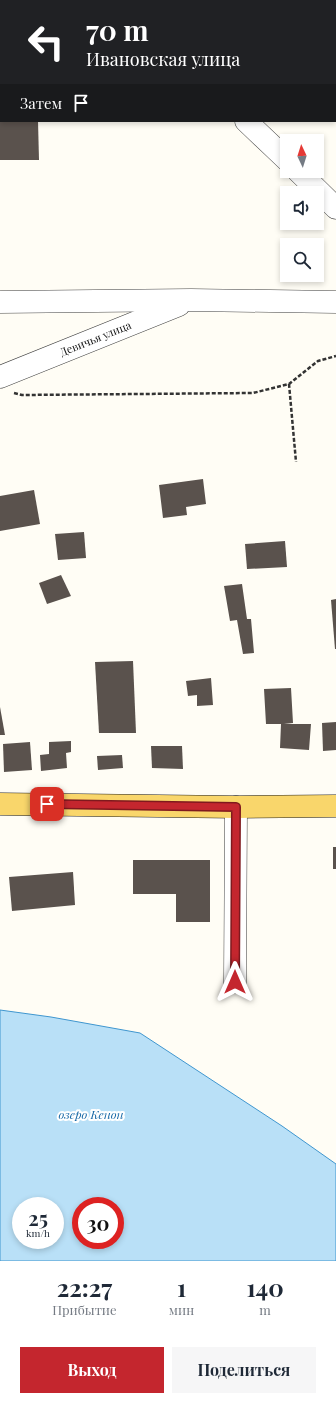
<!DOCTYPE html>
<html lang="ru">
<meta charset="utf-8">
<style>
body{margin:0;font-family:"Playfair Display",serif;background:#f6f6f7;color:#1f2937;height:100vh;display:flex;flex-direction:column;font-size:15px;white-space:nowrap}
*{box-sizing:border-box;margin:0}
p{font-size:13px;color:#747a83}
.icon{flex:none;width:22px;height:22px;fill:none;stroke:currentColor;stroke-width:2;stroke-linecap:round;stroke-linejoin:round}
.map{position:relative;height:1261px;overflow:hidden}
.sheet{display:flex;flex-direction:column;background:#fff;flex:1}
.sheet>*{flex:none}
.guide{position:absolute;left:0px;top:0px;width:336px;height:122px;box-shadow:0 2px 6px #0003;background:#202124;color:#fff;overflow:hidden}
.needle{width:26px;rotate:356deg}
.tools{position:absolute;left:280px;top:134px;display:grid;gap:8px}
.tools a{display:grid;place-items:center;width:44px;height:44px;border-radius:0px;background:#fff;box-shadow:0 2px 6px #0003;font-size:20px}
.speed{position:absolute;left:12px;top:1197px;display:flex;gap:8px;font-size:20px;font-weight:700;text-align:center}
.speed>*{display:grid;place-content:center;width:52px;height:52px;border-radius:50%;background:#fff;box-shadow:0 2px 6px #0003;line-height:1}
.speed small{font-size:10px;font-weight:400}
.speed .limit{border:6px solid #d22;background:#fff;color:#111}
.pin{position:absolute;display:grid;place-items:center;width:34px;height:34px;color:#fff;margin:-17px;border-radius:8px;box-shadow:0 2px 6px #0006}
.me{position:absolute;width:44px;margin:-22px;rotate:0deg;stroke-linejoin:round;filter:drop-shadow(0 0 3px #0008)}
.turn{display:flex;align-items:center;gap:14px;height:84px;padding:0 20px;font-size:18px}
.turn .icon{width:52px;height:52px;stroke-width:2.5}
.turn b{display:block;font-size:28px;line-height:34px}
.then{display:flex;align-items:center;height:38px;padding:0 20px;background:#0003;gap:8px;font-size:15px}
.eta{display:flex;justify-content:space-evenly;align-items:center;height:68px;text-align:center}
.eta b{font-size:24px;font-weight:700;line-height:28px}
.cta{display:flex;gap:8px;margin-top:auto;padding:8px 20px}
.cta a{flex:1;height:46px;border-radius:0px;background:#c4262e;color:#fff;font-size:16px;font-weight:700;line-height:46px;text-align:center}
.cta a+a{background:#f6f6f7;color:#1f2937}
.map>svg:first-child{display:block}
.water{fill:#b9e0f7;stroke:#3f96cf;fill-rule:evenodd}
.building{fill:#5a524d}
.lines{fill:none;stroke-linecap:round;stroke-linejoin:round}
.minor-casing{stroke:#444;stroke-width:23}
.major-casing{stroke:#222;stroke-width:23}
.path{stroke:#333;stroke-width:2.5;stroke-dasharray:4 2;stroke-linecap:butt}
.minor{stroke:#fff;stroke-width:22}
.major{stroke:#f9d66b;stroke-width:22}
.route-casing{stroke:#7f191e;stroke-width:10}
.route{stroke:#c4262e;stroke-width:7}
.labels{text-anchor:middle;stroke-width:4;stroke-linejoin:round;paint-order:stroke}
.street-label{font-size:11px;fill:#111;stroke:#fff}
.water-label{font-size:12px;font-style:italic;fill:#1768a6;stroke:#fff}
</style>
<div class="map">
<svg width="336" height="1261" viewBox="0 0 336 1261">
<rect width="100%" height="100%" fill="#fffdf5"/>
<path class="water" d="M 0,1010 L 51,1017 L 140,1033 L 282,1126 L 336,1164 L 336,1261 L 0,1261 ZM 21,1206 L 55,1206 L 55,1240 L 21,1240 ZM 81,1206 L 115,1206 L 115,1240 L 81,1240 Z"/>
<g class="building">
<path d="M 0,121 L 38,121 L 39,160 L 0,160 Z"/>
<path d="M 203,479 L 206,504 L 186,507 L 187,515 L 163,518 L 159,485 Z"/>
<path d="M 34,490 L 40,524 L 0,531 L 0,496 Z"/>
<path d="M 84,532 L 86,558 L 58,560 L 55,534 Z"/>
<path d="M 285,541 L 287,567 L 247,569 L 245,544 Z"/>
<path d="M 61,575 L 71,596 L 47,604 L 39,583 Z"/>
<path d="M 242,584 L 247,619 L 251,619 L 254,653 L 243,654 L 237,620 L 230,621 L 224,586 Z"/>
<path d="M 336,599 L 336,649 L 335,649 L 331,600 Z"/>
<path d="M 133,661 L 136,733 L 99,733 L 95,662 Z"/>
<path d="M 211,678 L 213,705 L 197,706 L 197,695 L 188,696 L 186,681 Z"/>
<path d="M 291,688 L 293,723 L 284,724 L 311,724 L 309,750 L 280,748 L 281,724 L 266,724 L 264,689 Z"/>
<path d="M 0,707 L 5,735 L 0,735 Z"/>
<path d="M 336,722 L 336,750 L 323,751 L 322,723 Z"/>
<path d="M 71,741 L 71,752 L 66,753 L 67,768 L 41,771 L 40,755 L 49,754 L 49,742 Z"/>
<path d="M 30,742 L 32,770 L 4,772 L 3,744 Z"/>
<path d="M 151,746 L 182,746 L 183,769 L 152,768 Z"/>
<path d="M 122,755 L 123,768 L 98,770 L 97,756 Z"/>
<rect x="333" y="847" width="3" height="22"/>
<path d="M 133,860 L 210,860 L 210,922 L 176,922 L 176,894 L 133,894 Z"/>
<path d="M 73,872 L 75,905 L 12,911 L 9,877 Z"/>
</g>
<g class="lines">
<defs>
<g id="minor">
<path d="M 120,0 L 121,1"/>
<path d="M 246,121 L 287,160"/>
<path d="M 298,171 L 336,208"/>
<path d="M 0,302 L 191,300 L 336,302"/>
<path id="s1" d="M 0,377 L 179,305"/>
<path d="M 235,982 L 236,807"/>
</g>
<path id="major" d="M 0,804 L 236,807 L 336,806"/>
</defs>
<use href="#minor" class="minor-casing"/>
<use href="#major" class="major-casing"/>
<g class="path">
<path d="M 289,384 L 296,462"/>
<path d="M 14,393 L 22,395 L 253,393 L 289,384 L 318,361 L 336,356"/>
</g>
<use href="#minor" class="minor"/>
<use href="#major" class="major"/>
</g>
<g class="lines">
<defs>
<path id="route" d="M 47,804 L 236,807 L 235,982"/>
</defs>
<use href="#route" class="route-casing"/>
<use href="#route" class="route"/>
</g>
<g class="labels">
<g class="street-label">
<text dy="4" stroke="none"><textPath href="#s1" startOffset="103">Девичья улица</textPath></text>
</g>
<g class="water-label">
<text x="91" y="1119">озеро Кенон</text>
</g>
</g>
</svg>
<div class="tools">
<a><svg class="needle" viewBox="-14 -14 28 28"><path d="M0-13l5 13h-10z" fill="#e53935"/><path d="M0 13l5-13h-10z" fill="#747a83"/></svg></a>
<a><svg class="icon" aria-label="sound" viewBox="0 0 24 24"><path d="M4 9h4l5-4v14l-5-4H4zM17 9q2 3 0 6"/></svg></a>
<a><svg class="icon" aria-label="search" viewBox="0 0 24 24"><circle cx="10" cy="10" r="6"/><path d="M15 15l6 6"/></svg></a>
</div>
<div class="speed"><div>25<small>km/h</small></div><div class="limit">30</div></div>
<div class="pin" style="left:47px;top:804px;background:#d93025"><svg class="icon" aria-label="arrive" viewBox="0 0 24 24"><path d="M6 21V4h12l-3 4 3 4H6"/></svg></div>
<svg class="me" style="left:235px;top:982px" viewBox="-20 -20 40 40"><path d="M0-17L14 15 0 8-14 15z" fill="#c4262e" stroke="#fff" stroke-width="4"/></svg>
<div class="guide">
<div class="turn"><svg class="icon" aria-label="left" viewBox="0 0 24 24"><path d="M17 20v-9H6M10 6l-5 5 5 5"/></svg><div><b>70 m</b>Ивановская улица</div></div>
<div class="then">Затем<svg class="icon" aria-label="arrive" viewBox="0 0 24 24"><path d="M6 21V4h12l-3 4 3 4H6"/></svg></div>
</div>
</div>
<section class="sheet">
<div class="eta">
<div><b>22:27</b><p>Прибытие</p></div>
<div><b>1</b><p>мин</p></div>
<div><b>140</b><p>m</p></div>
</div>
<div class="cta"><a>Выход</a><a>Поделиться</a></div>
</section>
